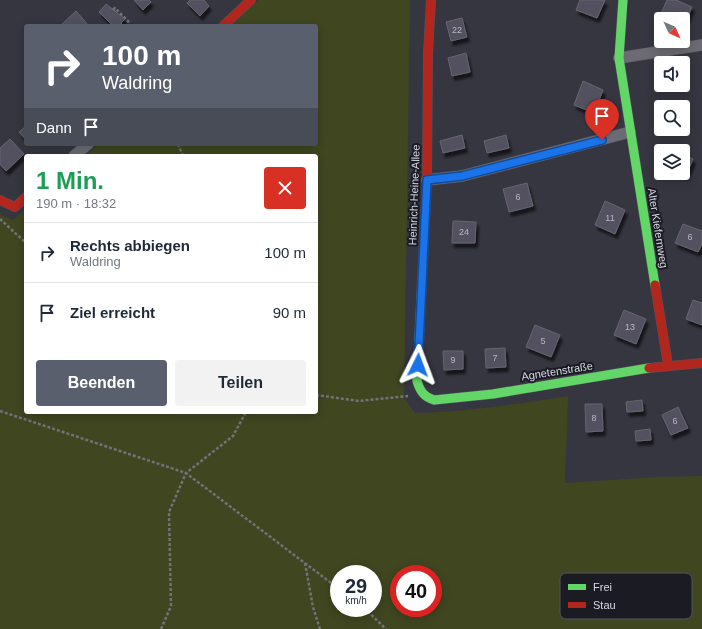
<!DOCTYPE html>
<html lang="de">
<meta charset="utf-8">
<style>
body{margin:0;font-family:Arial,sans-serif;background:#f2f2f3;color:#1f2937;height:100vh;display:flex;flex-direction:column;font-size:15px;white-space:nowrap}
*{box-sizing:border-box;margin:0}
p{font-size:13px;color:#747a83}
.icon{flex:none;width:22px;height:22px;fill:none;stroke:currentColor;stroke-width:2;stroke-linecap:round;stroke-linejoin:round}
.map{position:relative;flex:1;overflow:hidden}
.sheet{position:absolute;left:24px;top:154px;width:294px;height:260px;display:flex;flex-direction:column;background:#fff;border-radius:4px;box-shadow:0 2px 10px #0003}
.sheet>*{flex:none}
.banner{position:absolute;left:24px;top:24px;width:294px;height:122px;border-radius:4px;box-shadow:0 2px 10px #0003;background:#595f6c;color:#fff;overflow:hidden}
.needle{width:26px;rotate:134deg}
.controls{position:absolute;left:654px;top:12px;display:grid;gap:8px}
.controls a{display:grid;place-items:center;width:36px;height:36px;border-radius:4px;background:#fff;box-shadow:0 2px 10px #0003;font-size:20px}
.speed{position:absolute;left:330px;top:565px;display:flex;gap:8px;font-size:20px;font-weight:700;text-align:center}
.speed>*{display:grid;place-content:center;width:52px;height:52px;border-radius:50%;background:#fff;box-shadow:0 2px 10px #0003;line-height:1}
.speed small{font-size:10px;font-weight:400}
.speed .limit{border:6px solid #d22;background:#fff;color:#111}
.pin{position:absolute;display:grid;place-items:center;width:34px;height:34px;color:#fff;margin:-41px -17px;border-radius:50% 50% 50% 0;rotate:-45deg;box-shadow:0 0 4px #0007}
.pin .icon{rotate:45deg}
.me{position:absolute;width:44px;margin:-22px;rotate:3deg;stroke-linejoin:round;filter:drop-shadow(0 0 3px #0008)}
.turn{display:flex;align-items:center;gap:14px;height:84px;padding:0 12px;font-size:18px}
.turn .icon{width:52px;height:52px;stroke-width:2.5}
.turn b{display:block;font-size:28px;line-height:34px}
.then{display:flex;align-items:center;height:38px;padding:0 12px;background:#0003;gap:8px;font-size:15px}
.round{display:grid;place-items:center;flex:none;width:42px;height:42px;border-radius:4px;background:#f2f2f3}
.head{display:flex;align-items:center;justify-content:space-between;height:68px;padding:0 12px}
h1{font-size:24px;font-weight:700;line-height:30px;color:#1e9e55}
.cta{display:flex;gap:8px;margin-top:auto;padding:8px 12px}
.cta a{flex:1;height:46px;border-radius:4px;background:#595f6c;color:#fff;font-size:16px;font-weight:700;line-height:46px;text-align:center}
.cta a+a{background:#f2f2f3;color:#1f2937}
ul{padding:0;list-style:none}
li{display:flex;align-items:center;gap:12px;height:60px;padding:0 12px;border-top:1px solid #e0e1e3}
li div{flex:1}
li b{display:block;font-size:15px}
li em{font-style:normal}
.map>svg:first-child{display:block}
.green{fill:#3f4620;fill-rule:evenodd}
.building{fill:#525161;stroke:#66656f;filter:url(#shadow)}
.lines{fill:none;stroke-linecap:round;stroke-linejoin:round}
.street-casing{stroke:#53535d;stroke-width:12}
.fast-casing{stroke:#53535d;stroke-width:10}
.jam-casing{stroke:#53535d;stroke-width:10}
.path{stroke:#72727a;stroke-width:2.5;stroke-dasharray:3 2;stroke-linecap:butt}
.street{stroke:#6c6b74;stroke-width:11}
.fast{stroke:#63d668;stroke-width:9}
.jam{stroke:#b3261e;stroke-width:9}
.route-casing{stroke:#114b97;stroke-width:10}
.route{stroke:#1a73e8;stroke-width:7}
.labels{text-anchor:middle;stroke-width:4;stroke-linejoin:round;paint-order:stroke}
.number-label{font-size:9px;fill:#b7b7c4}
.street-label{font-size:11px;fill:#d9d9e5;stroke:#1b1b23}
.key{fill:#1b1b23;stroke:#54545d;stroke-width:1}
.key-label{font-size:11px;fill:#d9d9e5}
</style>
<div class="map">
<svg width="702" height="629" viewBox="0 0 702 629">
<defs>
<filter id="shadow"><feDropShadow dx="2.5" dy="4.5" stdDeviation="1" flood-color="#0009"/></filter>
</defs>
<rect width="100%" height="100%" fill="#363641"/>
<path class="green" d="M 259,0 L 410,0 L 404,398 L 415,413 C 467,412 517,404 568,396 L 565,483 L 657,477 L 702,476 L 702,629 L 0,629 L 0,214 L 13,220 L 26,208 L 26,412 L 316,412 L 316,156 L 85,156 L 99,144 L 316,144 L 316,26 L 231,26 ZM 339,574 L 373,574 L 373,608 L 339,608 ZM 399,574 L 433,574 L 433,608 L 399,608 Z"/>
<g class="building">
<path d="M 134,0 L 149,0 L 151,2 L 143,10 Z"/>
<path d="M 190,0 L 204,0 L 209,6 L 200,16 L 187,3 Z"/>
<path d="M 580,0 L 605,0 L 597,18 L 576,10 Z"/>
<path d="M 667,0 L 676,0 L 692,7 L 684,25 L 683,19 L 668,19 L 660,16 Z"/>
<path d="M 106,4 L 125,19 L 121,23 L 123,25 L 122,26 L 113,26 L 99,12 Z"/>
<path d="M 76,11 L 89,26 L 60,26 Z"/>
<path d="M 462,18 L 467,37 L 451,41 L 446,22 Z"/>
<path d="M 466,53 L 470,72 L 452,76 L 448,58 Z"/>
<path d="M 583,81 L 603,90 L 594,113 L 574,105 Z"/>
<path d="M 26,126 L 26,140 L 19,132 Z"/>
<path d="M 462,135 L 465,148 L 443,153 L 440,141 Z"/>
<path d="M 506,135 L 509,148 L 487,153 L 484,141 Z"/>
<path d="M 10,139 L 24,154 L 6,171 L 0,164 L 0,148 Z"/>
<path d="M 683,155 L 693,159 L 686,176 L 678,173 L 683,173 Z"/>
<path d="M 527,183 L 533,206 L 509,212 L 503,189 Z"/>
<path d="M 605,201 L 625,210 L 615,234 L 595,225 Z"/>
<path d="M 453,221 L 476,222 L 475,243 L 452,243 Z"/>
<path d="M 683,224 L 702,231 L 702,244 L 698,252 L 675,243 Z"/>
<path d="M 693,300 L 702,303 L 702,325 L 686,319 Z"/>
<path d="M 624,310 L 646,319 L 636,344 L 614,335 Z"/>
<path d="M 535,325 L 560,335 L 551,357 L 526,347 Z"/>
<path d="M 505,348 L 506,367 L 486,368 L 485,349 Z"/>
<path d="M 443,351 L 463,351 L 463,369 L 444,370 Z"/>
<path d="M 642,400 L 643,411 L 627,412 L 626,402 Z"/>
<path d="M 585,404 L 602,404 L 603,431 L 586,432 Z"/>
<path d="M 678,407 L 688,428 L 671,435 L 662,415 Z"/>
<path d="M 650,429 L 651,440 L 636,441 L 635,431 Z"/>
</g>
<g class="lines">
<defs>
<g id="street">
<path d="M 619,58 L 702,45"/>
<path d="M 74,156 L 88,144"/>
<path d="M 427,180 L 462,176 L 630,132"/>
</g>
<g id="fast">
<path d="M 623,0 L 619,58 L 655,285"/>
<path d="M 422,280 L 417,381 C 420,391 424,397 434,400 L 493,394 L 649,368"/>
</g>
<g id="jam">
<path d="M 223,26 L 251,0"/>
<path d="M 0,200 L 15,207 L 26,197"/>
<path d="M 422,280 L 427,180 L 428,54 L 431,0"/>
<path d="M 655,285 L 668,365"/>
<path d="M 649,368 L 702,363"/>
</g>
</defs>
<use href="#street" class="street-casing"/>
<use href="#fast" class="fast-casing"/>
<use href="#jam" class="jam-casing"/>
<g class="path">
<path d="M 113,10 L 115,8 L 128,21 L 129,26"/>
<path d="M 178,144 L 183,156"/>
<path d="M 0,219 L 26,243"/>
<path d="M 316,395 L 359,401 L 408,396"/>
<path d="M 0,411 L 186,473 L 339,589"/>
<path d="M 305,563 L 313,607 L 320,629"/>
<path d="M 364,608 L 386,629"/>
<path d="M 161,629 L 171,606 L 169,512 L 186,473 L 233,436 L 246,412"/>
</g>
<use href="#street" class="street"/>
<use href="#fast" class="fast"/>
<use href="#jam" class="jam"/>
</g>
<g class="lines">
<defs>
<path id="route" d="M 418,365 L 427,180 L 462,176 L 602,140"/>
</defs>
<use href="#route" class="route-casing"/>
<use href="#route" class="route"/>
</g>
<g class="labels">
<g class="number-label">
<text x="457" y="33">22</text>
<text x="518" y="200">6</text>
<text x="610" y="221">11</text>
<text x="464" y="235">24</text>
<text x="690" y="240">6</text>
<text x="630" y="330">13</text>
<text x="543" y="344">5</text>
<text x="495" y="361">7</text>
<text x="453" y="363">9</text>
<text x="594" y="421">8</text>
<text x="675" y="424">6</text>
</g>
<g class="street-label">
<text transform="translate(414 195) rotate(-88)" y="4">Heinrich-Heine-Allee</text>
<text transform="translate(658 228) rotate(81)" y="4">Alter Kiefernweg</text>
<text transform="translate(557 371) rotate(-9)" y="4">Agnetenstraße</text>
</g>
</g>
<rect x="560" y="573" width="132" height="46" rx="6" class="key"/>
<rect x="568" y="584" width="18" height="6" fill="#63d668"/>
<rect x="568" y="602" width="18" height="6" fill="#b3261e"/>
<g class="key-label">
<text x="593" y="591">Frei</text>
<text x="593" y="609">Stau</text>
</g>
</svg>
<div class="controls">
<a><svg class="needle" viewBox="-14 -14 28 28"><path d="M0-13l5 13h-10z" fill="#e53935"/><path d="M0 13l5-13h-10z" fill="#747a83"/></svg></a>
<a><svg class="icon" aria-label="sound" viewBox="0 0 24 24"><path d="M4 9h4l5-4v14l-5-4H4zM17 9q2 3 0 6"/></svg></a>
<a><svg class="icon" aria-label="search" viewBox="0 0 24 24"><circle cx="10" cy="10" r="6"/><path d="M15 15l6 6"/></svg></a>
<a><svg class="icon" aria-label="layers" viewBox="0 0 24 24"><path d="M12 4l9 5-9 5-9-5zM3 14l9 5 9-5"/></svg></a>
</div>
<div class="speed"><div>29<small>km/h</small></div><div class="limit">40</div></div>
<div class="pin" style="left:602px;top:140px;background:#d93025"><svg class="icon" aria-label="arrive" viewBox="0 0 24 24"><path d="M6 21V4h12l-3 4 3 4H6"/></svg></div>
<svg class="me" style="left:418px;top:365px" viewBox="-20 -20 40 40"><path d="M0-17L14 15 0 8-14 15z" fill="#1a73e8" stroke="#fff" stroke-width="4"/></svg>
<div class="banner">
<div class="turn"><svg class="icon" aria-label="right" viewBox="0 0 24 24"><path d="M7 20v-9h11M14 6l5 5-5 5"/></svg><div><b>100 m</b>Waldring</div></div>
<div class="then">Dann<svg class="icon" aria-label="arrive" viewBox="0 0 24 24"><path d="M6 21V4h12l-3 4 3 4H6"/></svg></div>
</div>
<section class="sheet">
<div class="head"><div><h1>1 Min.</h1><p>190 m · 18:32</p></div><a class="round" style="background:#d93025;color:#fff"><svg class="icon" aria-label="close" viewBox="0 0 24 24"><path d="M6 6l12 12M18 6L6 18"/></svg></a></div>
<ul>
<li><svg class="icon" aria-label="right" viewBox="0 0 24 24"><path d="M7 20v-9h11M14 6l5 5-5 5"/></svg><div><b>Rechts abbiegen</b><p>Waldring</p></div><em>100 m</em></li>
<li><svg class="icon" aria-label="arrive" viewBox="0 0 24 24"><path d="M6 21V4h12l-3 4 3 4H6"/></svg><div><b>Ziel erreicht</b></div><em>90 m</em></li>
</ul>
<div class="cta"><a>Beenden</a><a>Teilen</a></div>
</section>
</div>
